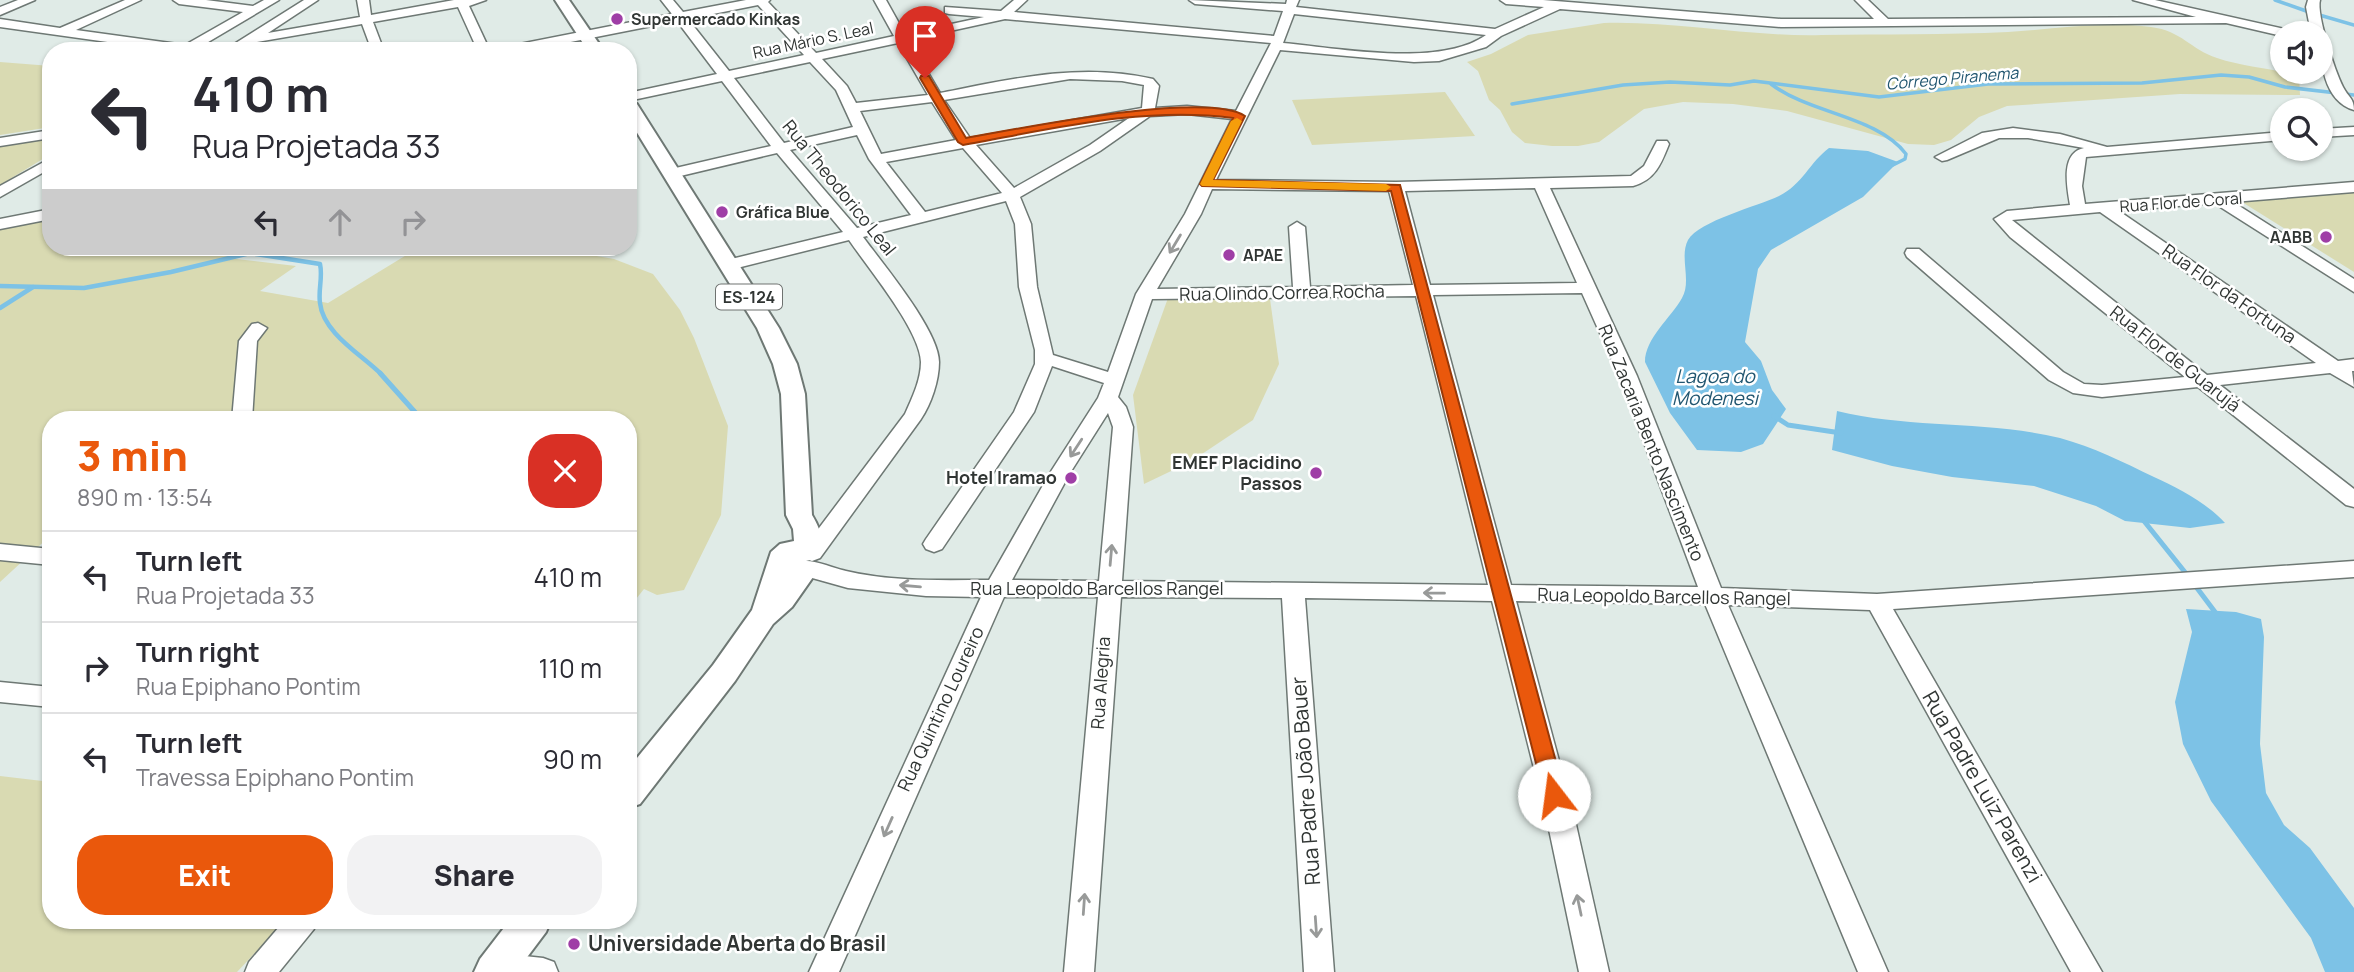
<!DOCTYPE html>
<meta charset="utf-8">
<style>
body{margin:0;font-family:Manrope,sans-serif;background:#f2f2f3;color:#2b2b33;height:100vh;display:flex;flex-direction:column;font-size:26px;white-space:nowrap}
*{box-sizing:border-box;margin:0}
p{font-size:23px;color:#7c7c81}
.icon{flex:none;width:38px;height:38px;fill:none;stroke:currentColor;stroke-width:2;stroke-linecap:round;stroke-linejoin:round}
.map{position:relative;flex:1;overflow:hidden}
.side{position:absolute;left:42px;top:411px;width:595px;height:518px;display:flex;flex-direction:column;background:#fff;border-radius:28px;box-shadow:0 2px 5px #0004}
.side>*{flex:none}
.hud{position:absolute;left:42px;top:42px;width:595px;height:214px;border-radius:28px;box-shadow:0 2px 5px #0004;background:#fff;color:#2b2b33;overflow:hidden}
.fabs{position:absolute;left:2270px;top:21px;display:grid;gap:14px}
.fabs a{display:grid;place-items:center;width:63px;height:63px;border-radius:50%;background:#fff;box-shadow:0 2px 5px #0004;font-size:35px}
.pin{position:absolute;display:grid;place-items:center;width:60px;height:60px;color:#fff;margin:-72px -30px;border-radius:50% 50% 50% 0;rotate:-45deg;box-shadow:0 0 7px #0007}
.pin .icon{rotate:45deg}
.me{position:absolute;width:77px;margin:-38px;rotate:345deg;stroke-linejoin:round;filter:drop-shadow(0 0 5px #0008)}
.turn{display:flex;align-items:center;gap:24px;height:147px;padding:0 35px;font-size:32px}
.turn .icon{width:91px;height:91px;stroke-width:2.5}
.turn b{display:block;font-size:49px;line-height:60px}
.lanes{display:flex;align-items:center;height:66px;padding:0 35px;background:#0003;justify-content:center;gap:35px;direction:ltr}
.lanes .off{opacity:.35}
.round{display:grid;place-items:center;flex:none;width:74px;height:74px;border-radius:28px;background:#f2f2f3}
.overview{display:flex;align-items:center;justify-content:space-between;height:119px;padding:0 35px}
h1{font-size:42px;font-weight:800;line-height:52px;color:#ea580c}
.button{display:flex;gap:14px;margin-top:auto;padding:14px 35px}
.button a{flex:1;height:80px;border-radius:28px;background:#ea580c;color:#fff;font-size:28px;font-weight:800;line-height:80px;text-align:center}
.button a+a{background:#f2f2f3;color:#2b2b33}
ul{padding:0;list-style:none}
li{display:flex;align-items:center;gap:21px;height:91px;padding:0 35px;border-top:2px solid #e1e1e2}
li div{flex:1}
li b{display:block;font-size:26px}
li em{font-style:normal}
.map>svg:first-child{display:block}
.green{fill:#d9dab2}
.water{fill:#7dc2e6}
.lines{fill:none;stroke-linecap:round;stroke-linejoin:round}
.stream-far2{stroke:#7dc2e6;stroke-width:3.5}
.stream-far1{stroke:#7dc2e6;stroke-width:4.5}
.stream{stroke:#7dc2e6;stroke-width:5}
.minor-casing{stroke:#6e7874;stroke-width:3}
.major-casing{stroke:#6e7874;stroke-width:4}
.minor{fill:#fff;fill-rule:evenodd}
.major{fill:#fff;fill-rule:evenodd}
.oneway{stroke:#989a99}
.route{fill:#ea580c;stroke:#983908;stroke-width:2}
.slow{fill:#f59e0b}
.poi-dot{fill:#9f3ea6;stroke:#fff;stroke-width:2.5}
.labels{text-anchor:middle;stroke-width:5;stroke-linejoin:round;paint-order:stroke}
.far-poi-label{font-size:16px;font-weight:bold;fill:#303533;stroke:#fff;text-anchor:start}
.far-street-label{font-size:16px;fill:#303533;stroke:#fff}
.far-water-label{font-size:16px;font-style:italic;fill:#215670;stroke:#fff}
.shield{fill:#fff;stroke:#6e7270;stroke-width:2}
.shield-label{font-size:16px;font-weight:bold;fill:#303533}
.street-label{font-size:18px;fill:#303533;stroke:#fff}
.poi-label{font-size:18px;font-weight:bold;fill:#303533;stroke:#fff;text-anchor:end}
.water-label{font-size:19px;font-style:italic;fill:#215670;stroke:#fff}
.near-street-label{font-size:21px;fill:#303533;stroke:#fff}
.near-poi-label{font-size:21px;font-weight:bold;fill:#303533;stroke:#fff;text-anchor:start}
</style>
<div class="map">
<svg width="2354" height="972" viewBox="0 0 2354 972">
<rect width="100%" height="100%" fill="#e0ebe7"/>
<g class="green">
<path d="M 1604,23 C 1677,21 1749,37 1822,35 C 1883,34 1946,35 2008,32 C 2055,29 2104,21 2151,27 C 2182,31 2190,49 2217,58 C 2243,67 2273,68 2299,76 L 2300,95 L 2180,94 L 2007,106 L 1979,117 L 1951,140 L 1934,145 L 1908,144 L 1787,111 L 1733,104 L 1683,102 L 1644,109 L 1599,142 L 1578,146 L 1552,146 L 1525,143 L 1512,132 L 1500,110 L 1489,100 L 1478,71 L 1467,62 L 1491,54 L 1528,35 Z"/>
<path d="M 0,62 L 51,66 L 51,127 L 0,135 Z"/>
<path d="M 1445,92 L 1475,136 L 1312,145 L 1292,100 Z"/>
<path d="M 51,134 L 51,154 L 0,185 L 0,142 Z"/>
<path d="M 2354,191 L 2354,272 L 2242,202 Z"/>
<path d="M 51,217 L 51,247 L 246,247 L 228,258 L 296,266 L 260,291 L 328,303 L 413,251 L 430,256 L 507,247 L 570,247 L 585,254 L 614,259 L 653,274 L 680,310 L 694,338 L 728,426 L 721,515 L 684,590 L 657,595 L 644,589 L 628,609 L 628,420 L 51,420 L 51,535 L 0,582 L 0,227 Z"/>
<path d="M 1168,298 L 1270,299 L 1279,364 L 1253,420 L 1190,462 L 1144,484 L 1133,395 Z"/>
<path d="M 0,776 L 51,782 L 51,920 L 285,921 L 237,972 L 0,972 Z"/>
</g>
<g class="water">
<path d="M 1829,148 L 1868,151 L 1898,162 L 1863,197 L 1771,250 L 1758,269 L 1745,342 L 1761,361 L 1772,390 L 1786,409 L 1763,444 L 1741,452 L 1697,450 L 1670,413 L 1645,362 C 1645,338 1671,318 1682,298 C 1692,281 1679,257 1688,240 C 1699,221 1758,206 1779,196 C 1802,185 1810,162 1829,148 Z"/>
<path d="M 1837,411 C 1910,429 1986,420 2060,438 C 2093,447 2123,462 2154,477 C 2178,488 2207,503 2225,523 L 2190,528 L 2125,521 L 2096,506 L 2034,486 L 1952,477 L 1892,466 L 1832,450 Z"/>
<path d="M 2186,609 L 2236,612 L 2261,619 L 2264,637 L 2260,744 L 2266,793 L 2284,825 L 2310,848 L 2354,908 L 2354,972 L 2325,972 L 2311,938 L 2211,801 L 2183,744 L 2175,702 L 2192,632 Z"/>
</g>
<g class="lines">
<g class="stream-far2">
<path d="M 2275,0 L 2309,12"/>
<path d="M 2316,14 L 2354,25"/>
<path d="M 1771,84 C 1810,114 1877,116 1906,154 L 1905,159 L 1893,165"/>
<path d="M 1512,104 L 1623,85 L 1670,82 L 1730,85 L 1754,81 L 1879,97 L 1988,84 L 2142,83 L 2221,75 L 2249,77 L 2285,87 L 2354,95"/>
</g>
<g class="stream-far1">
<path d="M 0,286 L 84,288 L 171,272 L 250,253 L 320,264 C 323,277 318,290 320,303 C 323,333 362,355 381,374"/>
<path d="M 0,308 L 33,287"/>
</g>
<g class="stream">
<path d="M 380,373 L 422,420"/>
<path d="M 1774,416 L 1788,425 L 1841,433"/>
<path d="M 2144,521 L 2188,576"/>
<path d="M 2197,588 L 2218,616"/>
</g>
<defs>
<g id="minor">
<path d="M 18,0 L 35,0 L 0,15 L 0,7 Z"/>
<path d="M 125,0 L 141,0 L 76,30 L 185,45 L 243,12 L 179,4 L 173,0 L 206,0 L 253,6 L 264,0 L 279,0 L 193,51 L 172,51 L 0,27 L 0,19 L 60,28 Z"/>
<path d="M 304,0 L 318,0 L 268,33 L 360,17 L 357,0 L 369,0 L 371,15 L 454,0 L 486,0 L 469,6 L 490,51 L 478,51 L 458,7 L 373,22 L 384,51 L 372,51 L 362,24 L 251,43 L 238,51 L 223,51 Z"/>
<path d="M 661,0 L 673,0 L 683,12 L 746,0 L 770,0 L 768,2 L 816,53 L 894,36 L 874,0 L 886,0 L 905,34 L 984,17 L 949,14 L 945,13 L 945,7 L 1001,11 L 1014,0 L 1027,0 L 1014,12 L 1274,36 L 1283,11 L 1195,4 L 1189,0 L 1286,4 L 1287,0 L 1299,0 L 1296,7 L 1495,29 L 1544,7 L 1506,4 L 1500,0 L 1543,0 L 1781,19 L 1874,19 L 1855,0 L 1868,0 L 1888,19 L 2196,17 L 2133,0 L 2155,0 L 2289,30 L 2291,33 L 2282,33 L 2282,36 L 2226,23 L 1781,27 L 1560,9 L 1501,36 L 1486,47 L 1439,61 L 1414,62 L 1280,50 L 1216,180 L 1396,182 L 1631,176 L 1644,166 L 1657,141 L 1667,141 L 1669,144 C 1661,164 1655,180 1633,186 L 1550,188 L 1637,376 L 1721,588 L 1877,594 L 2354,561 L 2354,577 L 1893,609 L 2102,972 L 2071,972 L 1870,610 L 1728,605 L 1888,972 L 1858,972 L 1705,604 L 1516,601 L 1575,820 L 1609,972 L 1579,972 L 1547,820 L 1492,601 L 1305,598 L 1334,972 L 1304,972 L 1282,598 L 1121,597 L 1094,972 L 1064,972 L 1098,597 L 1004,597 L 839,972 L 809,972 L 981,597 L 926,596 L 848,588 L 798,574 L 795,568 L 798,562 C 813,558 831,568 846,571 C 892,582 942,580 989,580 L 1050,473 L 1098,398 L 1104,383 L 1052,366 L 1034,412 L 942,549 L 934,552 L 926,549 L 923,544 L 926,539 L 1014,412 L 1035,364 L 1035,350 L 1019,287 L 1015,224 L 1006,201 L 863,237 C 883,264 939,331 939,362 C 939,381 931,404 921,419 L 820,558 L 812,561 L 804,558 L 801,553 L 804,548 L 905,414 C 912,398 921,380 921,362 C 920,330 868,268 849,240 L 729,270 L 723,269 L 721,265 L 723,261 L 843,232 L 777,153 L 672,178 L 667,176 L 664,173 L 667,170 L 771,146 L 722,81 L 628,101 L 628,93 L 717,74 L 677,21 L 525,51 L 498,51 L 504,47 L 672,14 ZM 758,5 L 804,55 L 729,71 L 688,19 ZM 1294,14 L 1486,35 C 1440,68 1338,48 1283,43 ZM 1005,19 L 1271,43 L 1236,111 L 1187,106 L 1155,108 L 1159,86 L 1153,79 C 1081,62 1011,79 940,93 L 909,40 ZM 898,43 L 928,95 L 856,103 L 847,86 L 822,59 ZM 810,62 L 836,90 L 853,127 L 784,143 L 734,78 ZM 1070,79 L 1122,81 L 1144,85 L 1142,108 L 970,138 L 944,100 ZM 932,102 L 956,140 L 881,154 L 860,111 ZM 1187,114 L 1232,119 L 1185,214 L 1136,294 L 1108,372 L 1053,355 L 1037,287 L 1031,224 L 1020,197 L 1100,151 L 1150,116 ZM 1129,118 L 1090,145 L 1014,188 L 976,145 ZM 857,135 L 869,159 L 911,215 L 857,228 L 790,150 ZM 963,148 L 1002,193 L 925,212 L 886,162 ZM 1535,188 L 1577,283 L 1430,285 L 1405,191 ZM 1212,189 L 1389,191 L 1413,285 L 1310,287 L 1305,227 L 1297,222 L 1289,227 L 1293,287 L 1157,289 L 1201,214 ZM 1582,293 L 1619,376 L 1698,587 L 1511,585 L 1433,295 ZM 1416,296 L 1488,585 L 1122,581 L 1133,427 L 1126,407 L 1118,397 L 1152,299 ZM 1108,413 L 1113,427 L 1099,581 L 1012,580 L 1070,473 Z"/>
<path d="M 2308,0 L 2320,0 C 2316,14 2335,71 2343,87 C 2348,97 2354,98 2354,110 C 2323,101 2320,60 2320,33 L 2311,33 L 2306,7 Z"/>
<path d="M 2354,127 L 2354,135 L 2320,137 L 2320,129 Z"/>
<path d="M 2013,128 L 2060,134 L 2107,147 L 2282,132 L 2282,140 L 2086,157 L 2082,186 L 2085,204 L 2354,182 L 2354,192 L 2233,202 L 2354,279 L 2354,292 L 2214,203 L 2119,211 L 2338,361 L 2354,359 L 2354,371 L 2352,371 L 2354,387 L 2330,373 L 2220,385 L 2354,489 L 2354,507 L 2346,505 L 2198,387 L 2102,397 L 2073,393 L 2049,380 L 1907,257 L 1905,253 L 1907,249 L 1919,249 L 2063,372 L 2084,384 L 2102,385 L 2185,377 L 2010,237 L 1994,219 L 2007,211 L 2070,205 C 2067,187 2060,153 2084,148 L 2028,138 L 1999,138 L 1947,160 L 1942,161 L 1935,157 L 1982,133 ZM 2100,212 L 2316,363 L 2207,375 L 2012,220 Z"/>
<path d="M 51,130 L 51,138 L 0,146 L 0,138 Z"/>
<path d="M 51,158 L 51,168 L 0,197 L 0,186 Z"/>
<path d="M 51,209 L 51,219 L 0,229 L 0,219 Z"/>
<path d="M 258,323 L 267,328 L 257,341 L 252,420 L 232,420 L 239,341 L 252,324 Z"/>
<path d="M 0,544 L 51,549 L 51,565 L 0,560 Z"/>
<path d="M 0,682 L 51,687 L 51,707 L 0,702 Z"/>
<path d="M 285,920 L 318,920 L 314,929 L 279,972 L 245,972 L 249,962 Z"/>
<path d="M 497,953 L 543,958 L 554,962 L 558,972 L 484,972 L 482,967 L 486,957 Z"/>
</g>
<g id="major">
<path d="M 555,0 L 569,0 L 604,51 L 588,51 Z"/>
<path d="M 628,99 L 637,104 L 779,328 L 797,364 L 805,394 L 812,515 C 820,528 826,544 818,558 L 806,561 L 814,563 L 818,570 L 792,607 L 773,624 L 735,681 L 640,804 L 628,808 L 628,769 L 713,665 L 752,610 L 771,552 L 780,544 L 794,541 L 793,529 L 786,515 L 781,394 L 773,364 L 757,328 L 628,118 Z"/>
<path d="M 510,920 L 551,920 L 546,932 L 516,972 L 474,972 L 480,959 Z"/>
</g>
</defs>
<use href="#minor" class="minor-casing"/>
<use href="#major" class="major-casing"/>
<use href="#minor" class="minor"/>
<use href="#major" class="major"/>
</g>
<defs><path id="oneway-shaft" d="M-6 0H5M1.5-3L5.5 0L1.5 3" fill="none" stroke-width="1.6" stroke-linecap="round" stroke-linejoin="round" transform="scale(1.75)"/></defs>
<g class="oneway">
<use href="#oneway-shaft" transform="translate(1175 244) rotate(121)"/>
<use href="#oneway-shaft" transform="translate(1076 448) rotate(123)"/>
<use href="#oneway-shaft" transform="translate(1111 555) rotate(-85)"/>
<use href="#oneway-shaft" transform="translate(910 586) rotate(-175)"/>
<use href="#oneway-shaft" transform="translate(1434 593) rotate(-179)"/>
<use href="#oneway-shaft" transform="translate(888 827) rotate(114)"/>
<use href="#oneway-shaft" transform="translate(1084 904) rotate(-86)"/>
<use href="#oneway-shaft" transform="translate(1579 905) rotate(-102)"/>
<use href="#oneway-shaft" transform="translate(1316 927) rotate(86)"/>
</g>
<path class="route" d="M 921,76 L 929,76 L 966,138 C 1017,129 1207,90 1245,116 L 1213,180 L 1400,185 L 1565,795 L 1562,801 L 1554,803 L 1547,801 L 1544,795 L 1391,191 L 1202,186 L 1200,184 L 1233,118 C 1143,106 1052,129 963,145 L 958,142 L 920,78 Z"/>
<path class="slow" d="M 1237,118 L 1242,121 L 1213,180 L 1386,184 L 1391,187 L 1386,191 L 1202,186 L 1200,184 L 1231,121 Z"/>
<g class="poi-dot">
<circle cx="617" cy="19" r="7"/>
<circle cx="722" cy="212" r="7"/>
<circle cx="2326" cy="237" r="7"/>
<circle cx="1229" cy="255" r="7"/>
<circle cx="1316" cy="473" r="7"/>
<circle cx="1071" cy="478" r="7"/>
<circle cx="574" cy="944" r="7"/>
</g>
<g class="labels">
<g class="far-poi-label">
<text x="631" y="25">Supermercado Kinkas</text>
<text x="736" y="218">Gráfica Blue</text>
<text x="2312" y="243" text-anchor="end">AABB</text>
<text x="1243" y="261">APAE</text>
</g>
<g class="far-street-label">
<text transform="translate(813 40) rotate(-12)" y="6">Rua Mário S. Leal</text>
<text transform="translate(2181 202) rotate(-4)" y="6">Rua Flor de Coral</text>
</g>
<g class="far-water-label">
<text transform="translate(1952 78) rotate(-5)" y="6">Córrego Piranema</text>
</g>
<rect class="shield" x="716" y="284.5" width="66" height="25" rx="5"/>
<g class="shield-label">
<text x="749" y="303">ES-124</text>
</g>
<g class="street-label">
<text transform="translate(839 188) rotate(51)" y="6">Rua Theodorico Leal</text>
<text transform="translate(1282 293) rotate(-1)" y="6">Rua Olindo Correa Rocha</text>
<text transform="translate(2229 294) rotate(35)" y="6">Rua Flor da Fortuna</text>
<text transform="translate(2175 359) rotate(38)" y="6">Rua Flor de Guarujá</text>
<text transform="translate(1651 443) rotate(68)" y="6">Rua Zacaria Bento Nascimento</text>
<text x="1097" y="595">Rua Leopoldo Barcellos Rangel</text>
<text transform="translate(1664 597) rotate(1)" y="6">Rua Leopoldo Barcellos Rangel</text>
<text transform="translate(1101 683) rotate(-86)" y="6">Rua Alegria</text>
<text transform="translate(941 709) rotate(-65)" y="6">Rua Quintino Loureiro</text>
</g>
<g class="poi-label">
<text x="1302" y="469">EMEF Placidino<tspan x="1302" dy="21">Passos</tspan></text>
<text x="1057" y="484">Hotel Iramao</text>
</g>
<g class="water-label">
<text x="1715" y="383">Lagoa do<tspan x="1715" dy="22">Modenesi</tspan></text>
</g>
<g class="near-street-label">
<text transform="translate(1306 781) rotate(-94)" y="7">Rua Padre João Bauer</text>
<text transform="translate(1982 787) rotate(60)" y="7">Rua Padre Luiz Parenzi</text>
</g>
<g class="near-poi-label">
<text x="588" y="951">Universidade Aberta do Brasil</text>
</g>
</g>
</svg>
<div class="fabs">
<a><svg class="icon" aria-label="sound" viewBox="0 0 24 24"><path d="M4 9h4l5-4v14l-5-4H4zM17 9q2 3 0 6"/></svg></a>
<a><svg class="icon" aria-label="search" viewBox="0 0 24 24"><circle cx="10" cy="10" r="6"/><path d="M15 15l6 6"/></svg></a>
</div>
<div class="pin" style="left:925px;top:78px;background:#d93025"><svg class="icon" aria-label="arrive" viewBox="0 0 24 24"><path d="M6 21V4h12l-3 4 3 4H6"/></svg></div>
<svg class="me" style="left:1554px;top:795px" viewBox="-20 -20 40 40"><circle r="19" fill="#fff"/><path d="M0-13L10 11 0 6-10 11z" fill="#ea580c"/></svg>
<div class="hud">
<div class="turn"><svg class="icon" aria-label="left" viewBox="0 0 24 24"><path d="M17 20v-9H6M10 6l-5 5 5 5"/></svg><div><b>410 m</b>Rua Projetada 33</div></div>
<div class="lanes"><svg class="icon" aria-label="left" viewBox="0 0 24 24"><path d="M17 20v-9H6M10 6l-5 5 5 5"/></svg><svg class="icon off" aria-label="ahead" viewBox="0 0 24 24"><path d="M12 20V5M6 11l6-6 6 6"/></svg><svg class="icon off" aria-label="right" viewBox="0 0 24 24"><path d="M7 20v-9h11M14 6l5 5-5 5"/></svg></div>
</div>
<section class="side">
<div class="overview"><div><h1>3 min</h1><p>890 m · 13:54</p></div><a class="round" style="background:#d93025;color:#fff"><svg class="icon" aria-label="close" viewBox="0 0 24 24"><path d="M6 6l12 12M18 6L6 18"/></svg></a></div>
<ul>
<li><svg class="icon" aria-label="left" viewBox="0 0 24 24"><path d="M17 20v-9H6M10 6l-5 5 5 5"/></svg><div><b>Turn left</b><p>Rua Projetada 33</p></div><em>410 m</em></li>
<li><svg class="icon" aria-label="right" viewBox="0 0 24 24"><path d="M7 20v-9h11M14 6l5 5-5 5"/></svg><div><b>Turn right</b><p>Rua Epiphano Pontim</p></div><em>110 m</em></li>
<li><svg class="icon" aria-label="left" viewBox="0 0 24 24"><path d="M17 20v-9H6M10 6l-5 5 5 5"/></svg><div><b>Turn left</b><p>Travessa Epiphano Pontim</p></div><em>90 m</em></li>
</ul>
<div class="button"><a>Exit</a><a>Share</a></div>
</section>
</div>
